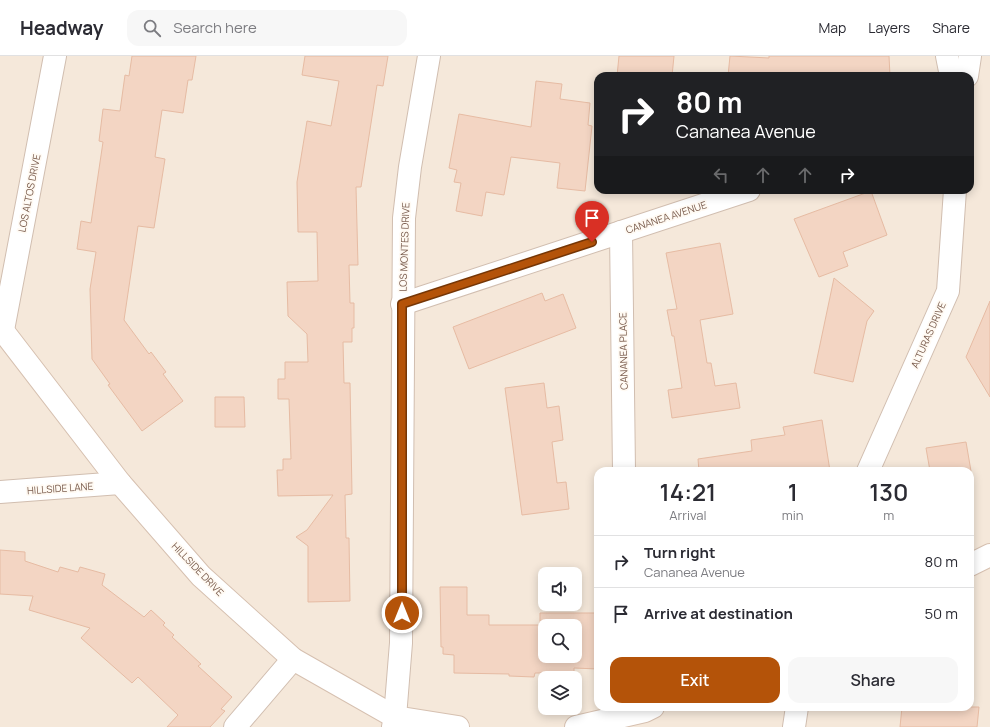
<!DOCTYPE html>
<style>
body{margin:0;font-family:Manrope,sans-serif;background:#f7f7f7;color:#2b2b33;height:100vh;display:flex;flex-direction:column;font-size:15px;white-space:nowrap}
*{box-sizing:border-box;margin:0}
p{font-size:13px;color:#7c7c81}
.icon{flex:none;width:22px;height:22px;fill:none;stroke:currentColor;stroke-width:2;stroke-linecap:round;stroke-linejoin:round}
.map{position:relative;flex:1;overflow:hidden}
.details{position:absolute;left:594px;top:411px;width:380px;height:244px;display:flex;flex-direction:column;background:#fff;border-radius:12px;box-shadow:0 2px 10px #0003}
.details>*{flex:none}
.top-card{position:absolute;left:594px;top:16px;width:380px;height:122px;border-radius:12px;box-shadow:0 2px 10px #0003;background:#202124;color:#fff;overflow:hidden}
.buttons{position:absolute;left:538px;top:511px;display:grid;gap:8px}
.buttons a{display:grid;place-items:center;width:44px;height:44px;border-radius:8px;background:#fff;box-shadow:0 2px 10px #0003;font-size:20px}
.pin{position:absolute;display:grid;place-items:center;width:34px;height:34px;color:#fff;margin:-41px -17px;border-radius:50% 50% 50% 0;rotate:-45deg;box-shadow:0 0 4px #0007}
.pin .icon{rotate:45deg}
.me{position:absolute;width:44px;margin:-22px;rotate:0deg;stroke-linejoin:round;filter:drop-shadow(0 0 3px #0008)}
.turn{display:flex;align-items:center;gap:14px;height:84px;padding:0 16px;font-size:18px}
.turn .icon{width:52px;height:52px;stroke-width:2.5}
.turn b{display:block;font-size:28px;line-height:34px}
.lanes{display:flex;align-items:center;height:38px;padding:0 16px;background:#0003;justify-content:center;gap:20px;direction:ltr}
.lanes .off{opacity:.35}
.eta{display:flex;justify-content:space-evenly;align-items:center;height:68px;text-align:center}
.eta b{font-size:24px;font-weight:600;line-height:28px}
.action{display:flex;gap:8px;margin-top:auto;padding:8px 16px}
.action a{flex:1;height:46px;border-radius:12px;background:#b45309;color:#fff;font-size:16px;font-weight:600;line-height:46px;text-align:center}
.action a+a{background:#f7f7f7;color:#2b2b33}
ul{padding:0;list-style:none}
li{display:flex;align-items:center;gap:12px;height:52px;padding:0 16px;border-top:1px solid #e1e1e2}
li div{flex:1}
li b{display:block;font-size:15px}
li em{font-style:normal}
header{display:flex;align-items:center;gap:24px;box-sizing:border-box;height:56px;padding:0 20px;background:#fff;border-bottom:1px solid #e1e1e2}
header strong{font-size:19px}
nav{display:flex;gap:22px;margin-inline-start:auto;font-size:14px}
.search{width:280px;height:36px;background:#f7f7f7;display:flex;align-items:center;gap:10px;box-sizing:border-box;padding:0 14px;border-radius:12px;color:#7c7c81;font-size:15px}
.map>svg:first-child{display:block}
.residential{fill:#f5e8da;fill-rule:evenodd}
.building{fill:#f3d5c3;stroke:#e6bba3;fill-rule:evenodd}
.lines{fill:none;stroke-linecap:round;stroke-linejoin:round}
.street-casing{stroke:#d1beb0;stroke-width:24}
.secondary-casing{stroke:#d6c0b0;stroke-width:24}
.street{stroke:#fff;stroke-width:22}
.secondary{stroke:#fff;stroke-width:22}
.route-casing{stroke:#753606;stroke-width:10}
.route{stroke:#b45309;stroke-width:7}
.labels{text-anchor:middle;stroke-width:3.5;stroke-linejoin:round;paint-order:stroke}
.street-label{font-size:10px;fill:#7a5c4d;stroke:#fffaf3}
</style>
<header>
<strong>Headway</strong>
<div class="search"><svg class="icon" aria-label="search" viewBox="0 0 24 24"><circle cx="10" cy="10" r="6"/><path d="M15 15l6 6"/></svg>Search here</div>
<nav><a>Map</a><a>Layers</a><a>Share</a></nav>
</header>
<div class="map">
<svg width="990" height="671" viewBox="0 0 990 671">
<rect width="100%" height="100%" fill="#fdf6ec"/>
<path class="residential" d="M 0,0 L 990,0 L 990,671 L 0,671 ZM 598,20 L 970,20 L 970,134 L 598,134 ZM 598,415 L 970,415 L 970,651 L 598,651 ZM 545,518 L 575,518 L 575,548 L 545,548 ZM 545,570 L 575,570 L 575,600 L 545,600 ZM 545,622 L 575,622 L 575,652 L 545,652 Z"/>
<g class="building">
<path d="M 132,0 L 196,0 L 192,24 L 188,24 L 183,57 L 162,54 L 155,101 L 165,103 L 154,172 L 138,170 L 124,264 L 149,298 L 151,296 L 166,316 L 163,318 L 183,345 L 142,375 L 108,329 L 110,328 L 92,303 L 90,233 L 96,196 L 77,193 L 81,165 L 91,167 L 103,86 L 99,85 L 103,53 L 120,55 L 125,19 L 129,20 Z"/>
<path d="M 305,0 L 388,0 L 383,30 L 377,29 L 361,131 L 356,131 L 358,209 L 349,209 L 350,247 L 354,247 L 354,272 L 352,272 L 352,286 L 343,286 L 344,327 L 350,327 L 352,438 L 345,439 L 346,482 L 349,482 L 350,545 L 308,546 L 308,490 L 296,481 L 307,474 L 333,439 L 278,440 L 277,414 L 283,414 L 283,403 L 291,403 L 289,343 L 278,343 L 278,323 L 285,323 L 285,306 L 308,306 L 307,278 L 288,260 L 287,226 L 318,225 L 317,176 L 298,176 L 297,126 L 307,65 L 331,70 L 339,25 L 302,19 Z"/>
<path d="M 619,0 L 674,0 L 672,20 L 617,20 Z"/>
<path d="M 730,0 L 769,2 L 769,0 L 889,0 L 890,20 L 728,20 Z"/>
<path d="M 536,25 L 562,28 L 560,43 L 590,47 L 588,69 L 592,70 L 585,135 L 557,132 L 560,107 L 511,101 L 504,139 L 486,136 L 482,160 L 456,155 L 461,127 L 454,126 L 457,114 L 449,112 L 459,58 L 531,71 Z"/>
<path d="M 871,135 L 887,179 L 843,196 L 848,210 L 819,221 L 794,163 Z"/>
<path d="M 720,187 L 733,258 L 700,264 L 707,307 L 711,307 L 715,330 L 736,327 L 740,352 L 672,362 L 668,334 L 682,332 L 674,280 L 672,280 L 667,254 L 677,253 L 666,197 Z"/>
<path d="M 834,222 L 874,255 L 867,265 L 853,326 L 814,317 Z"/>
<path d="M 542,237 L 545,245 L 563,238 L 576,272 L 469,313 L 453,271 Z"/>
<path d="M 990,245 L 990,341 L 966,301 Z"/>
<path d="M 544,327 L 547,352 L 559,350 L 563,384 L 552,386 L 557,427 L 566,426 L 569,453 L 522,459 L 505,332 Z"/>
<path d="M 215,341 L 244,341 L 245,371 L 215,371 Z"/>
<path d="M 822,364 L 830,415 L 699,415 L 698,403 L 752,395 L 751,384 L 785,379 L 783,371 Z"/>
<path d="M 966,386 L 971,415 L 930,415 L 926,392 Z"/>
<path d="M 0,494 L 25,496 L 25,505 L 58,516 L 60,511 L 78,516 L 80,511 L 105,518 L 102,529 L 144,561 L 151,554 L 165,567 L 163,569 L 174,579 L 172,581 L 201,608 L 198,610 L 232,641 L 221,653 L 225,655 L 210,671 L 167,671 L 178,659 L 138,621 L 132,627 L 81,582 L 90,572 L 29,554 L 33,540 L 0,538 Z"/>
<path d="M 440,531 L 467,531 L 467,559 L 489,559 L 489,569 L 540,569 L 540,557 L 598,557 L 598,613 L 574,612 L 574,617 L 535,617 L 534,621 L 509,620 L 509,618 L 454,617 L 454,599 L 443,598 L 443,591 L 441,591 ZM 545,570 L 575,570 L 575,600 L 545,600 Z"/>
<path d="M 902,651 L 979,651 L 977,671 L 900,671 Z"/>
</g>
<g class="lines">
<defs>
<g id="street">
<path d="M 947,0 L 951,20"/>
<path d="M 967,20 L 970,0"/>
<path d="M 621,176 L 624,415"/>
<path d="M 402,248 L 749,134"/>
<path d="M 3,274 L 55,0"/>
<path d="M 868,415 L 948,235 L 955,134"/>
<path d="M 0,436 L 120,427"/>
<path d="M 235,671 L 293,603"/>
<path d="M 393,671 L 395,661 L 401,587 L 404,162 L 410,111 L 429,0"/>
<path d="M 794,671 L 797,651"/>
</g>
<g id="secondary">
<path d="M 0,271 L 120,427 L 201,520 L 293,603 L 395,661 L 458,671"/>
<path d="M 970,509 L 990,499"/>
<path d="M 576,671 L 645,655 L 653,651"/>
</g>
</defs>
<use href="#street" class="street-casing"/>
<use href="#secondary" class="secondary-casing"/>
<use href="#street" class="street"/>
<use href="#secondary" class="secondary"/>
</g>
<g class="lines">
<defs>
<path id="route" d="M 402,557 L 402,248 L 592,186"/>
</defs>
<use href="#route" class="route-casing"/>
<use href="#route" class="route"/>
</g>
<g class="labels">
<g class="street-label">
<text transform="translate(29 137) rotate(-79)" y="4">LOS ALTOS DRIVE</text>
<text transform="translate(666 161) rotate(-18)" y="4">CANANEA AVENUE</text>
<text transform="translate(404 191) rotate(-88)" y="4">LOS MONTES DRIVE</text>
<text transform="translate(928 279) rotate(-66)" y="4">ALTURAS DRIVE</text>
<text transform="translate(623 295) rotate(-91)" y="4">CANANEA PLACE</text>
<text transform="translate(60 432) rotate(-4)" y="4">HILLSIDE LANE</text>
<text transform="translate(198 513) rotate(46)" y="4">HILLSIDE DRIVE</text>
</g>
</g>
</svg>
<div class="buttons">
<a><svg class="icon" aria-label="sound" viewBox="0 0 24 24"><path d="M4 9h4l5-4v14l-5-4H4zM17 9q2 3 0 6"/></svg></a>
<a><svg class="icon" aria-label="search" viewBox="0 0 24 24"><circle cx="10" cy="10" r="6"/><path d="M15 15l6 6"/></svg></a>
<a><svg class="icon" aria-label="layers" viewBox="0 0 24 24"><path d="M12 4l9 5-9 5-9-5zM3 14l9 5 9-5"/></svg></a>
</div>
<div class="pin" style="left:592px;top:186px;background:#d93025"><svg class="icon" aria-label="arrive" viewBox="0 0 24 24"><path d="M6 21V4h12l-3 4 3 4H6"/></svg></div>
<svg class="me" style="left:402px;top:557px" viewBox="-20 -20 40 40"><circle r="17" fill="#b45309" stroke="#fff" stroke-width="3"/><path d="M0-11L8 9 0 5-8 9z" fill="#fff"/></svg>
<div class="top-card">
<div class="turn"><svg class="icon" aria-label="right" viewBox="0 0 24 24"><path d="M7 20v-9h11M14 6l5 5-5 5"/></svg><div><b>80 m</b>Cananea Avenue</div></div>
<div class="lanes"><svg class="icon off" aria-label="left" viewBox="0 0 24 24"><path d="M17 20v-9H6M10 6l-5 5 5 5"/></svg><svg class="icon off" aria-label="ahead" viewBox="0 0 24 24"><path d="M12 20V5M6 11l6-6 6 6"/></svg><svg class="icon off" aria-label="ahead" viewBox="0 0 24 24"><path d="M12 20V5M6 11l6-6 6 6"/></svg><svg class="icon" aria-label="right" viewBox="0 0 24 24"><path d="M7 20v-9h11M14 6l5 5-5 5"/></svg></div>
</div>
<section class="details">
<div class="eta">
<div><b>14:21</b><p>Arrival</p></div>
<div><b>1</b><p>min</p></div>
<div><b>130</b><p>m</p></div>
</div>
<ul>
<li><svg class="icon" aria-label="right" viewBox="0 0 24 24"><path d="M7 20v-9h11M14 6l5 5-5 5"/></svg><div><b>Turn right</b><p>Cananea Avenue</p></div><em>80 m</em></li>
<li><svg class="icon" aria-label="arrive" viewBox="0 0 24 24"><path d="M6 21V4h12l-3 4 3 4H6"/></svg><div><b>Arrive at destination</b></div><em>50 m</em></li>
</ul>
<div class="action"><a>Exit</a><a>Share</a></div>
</section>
</div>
